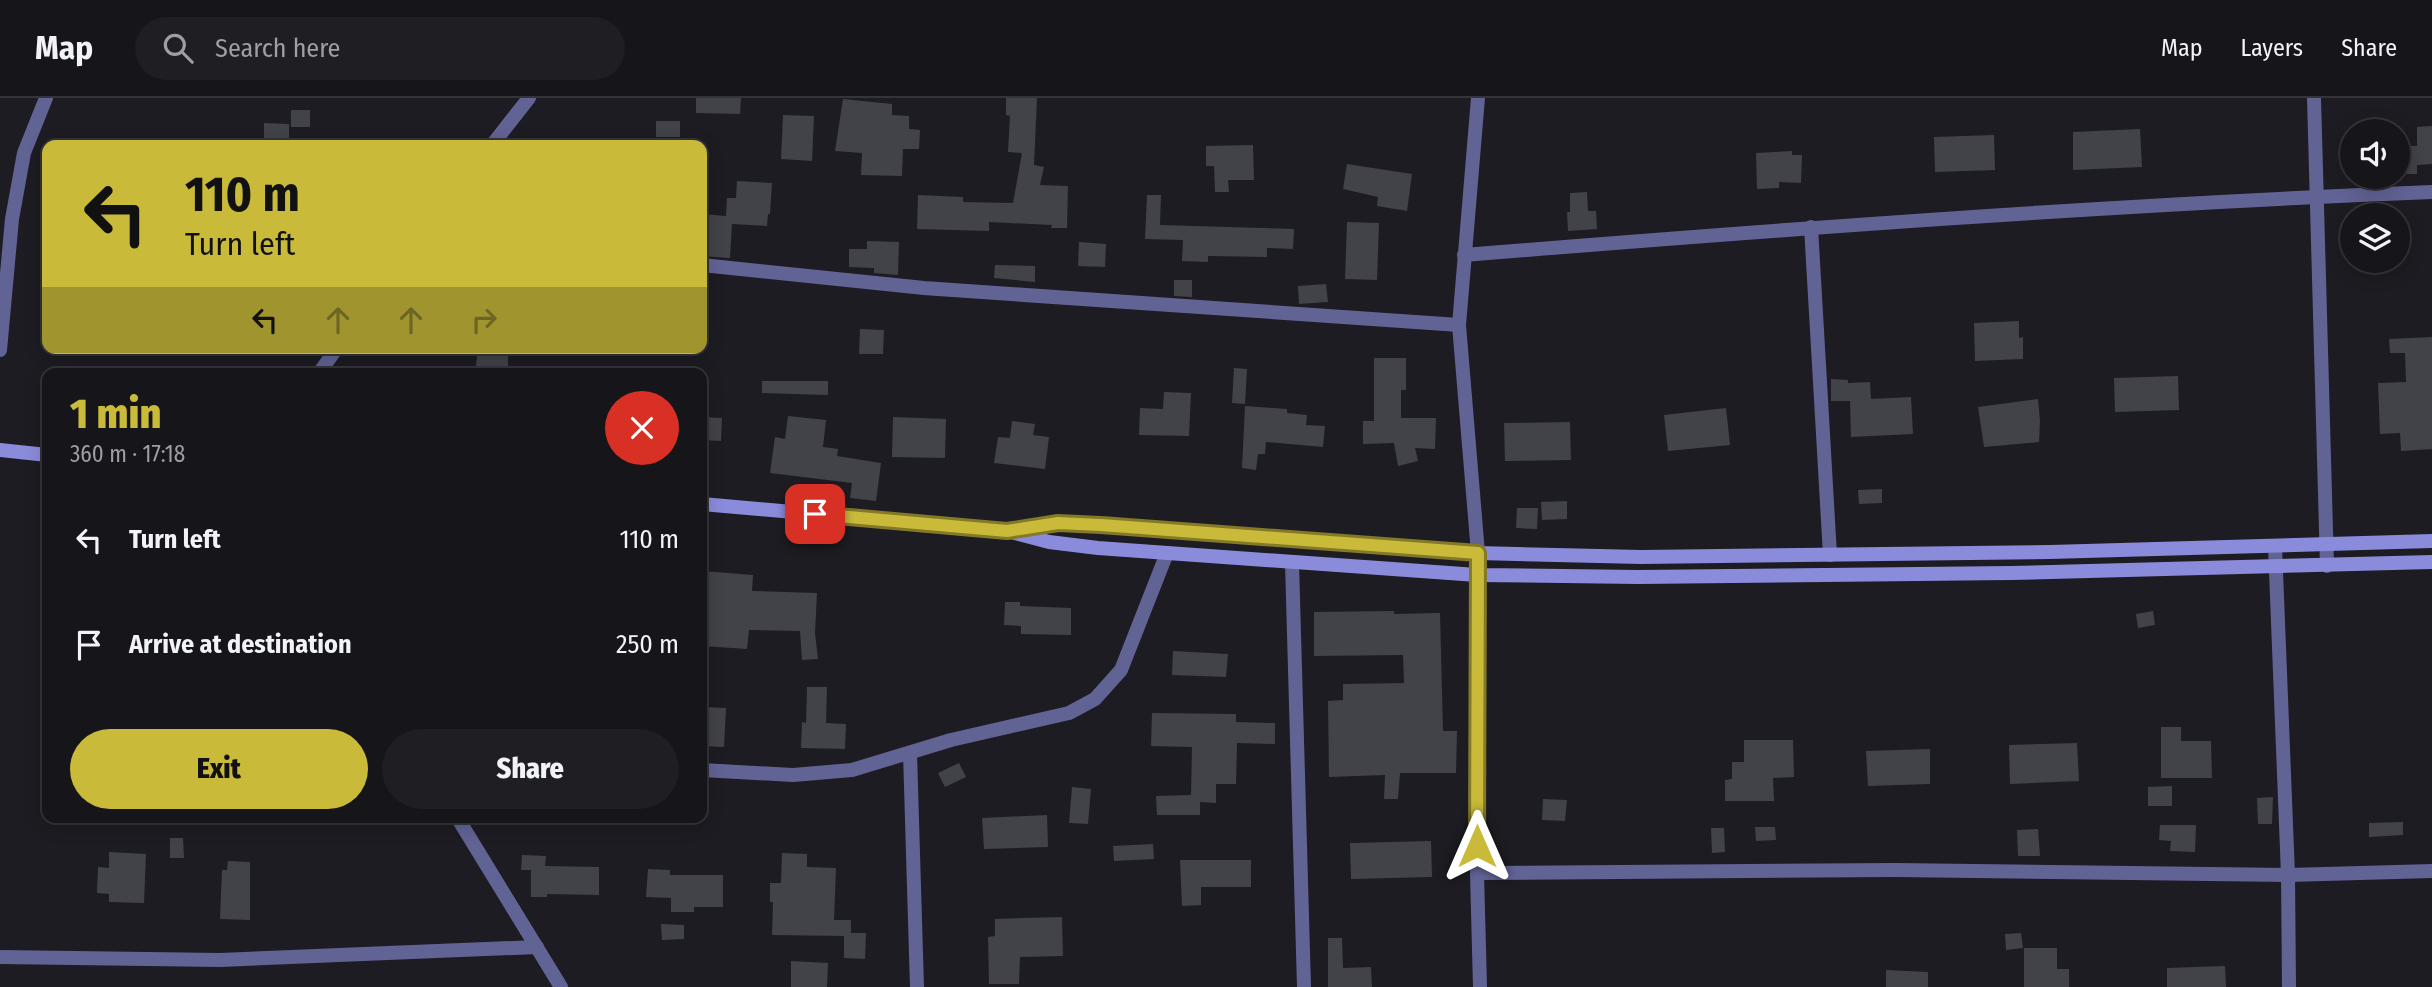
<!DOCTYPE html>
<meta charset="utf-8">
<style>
body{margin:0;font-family:"Fira Sans Condensed",sans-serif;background:#1e1e23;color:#f1f3f6;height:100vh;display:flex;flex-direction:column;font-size:26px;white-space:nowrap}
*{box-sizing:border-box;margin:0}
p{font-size:23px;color:#9d9fa2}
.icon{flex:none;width:38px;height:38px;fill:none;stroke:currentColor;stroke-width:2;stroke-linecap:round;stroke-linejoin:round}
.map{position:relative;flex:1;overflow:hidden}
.drawer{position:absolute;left:42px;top:270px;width:665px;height:455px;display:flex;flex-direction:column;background:#15151a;border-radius:14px;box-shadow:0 4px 18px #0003,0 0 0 2px #343439}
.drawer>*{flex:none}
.guide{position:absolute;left:42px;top:42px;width:665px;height:214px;border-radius:14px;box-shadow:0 4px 18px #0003,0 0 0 2px #343439;background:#c9ba3a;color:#111;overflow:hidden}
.tools{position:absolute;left:2340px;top:21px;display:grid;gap:14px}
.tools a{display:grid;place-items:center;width:70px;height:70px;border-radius:50%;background:#15151a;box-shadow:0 4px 18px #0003,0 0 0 2px #343439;font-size:35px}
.pin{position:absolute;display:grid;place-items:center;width:60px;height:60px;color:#fff;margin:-30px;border-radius:14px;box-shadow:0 4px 10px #0006}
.me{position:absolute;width:77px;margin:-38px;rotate:0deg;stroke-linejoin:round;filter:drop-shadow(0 0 5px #0008)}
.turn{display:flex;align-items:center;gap:24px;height:147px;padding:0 28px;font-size:32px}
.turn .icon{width:91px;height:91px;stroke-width:2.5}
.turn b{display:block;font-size:49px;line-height:60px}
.lanes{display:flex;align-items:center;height:66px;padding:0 28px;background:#0003;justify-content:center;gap:35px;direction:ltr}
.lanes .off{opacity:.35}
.round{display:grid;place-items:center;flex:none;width:74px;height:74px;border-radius:37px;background:#1e1e23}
.overview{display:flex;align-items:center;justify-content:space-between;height:119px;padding:0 28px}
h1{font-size:42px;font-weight:800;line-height:52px;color:#c9ba3a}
.primary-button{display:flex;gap:14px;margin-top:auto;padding:14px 28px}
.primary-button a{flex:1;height:80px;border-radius:42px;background:#c9ba3a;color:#111;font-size:28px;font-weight:800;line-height:80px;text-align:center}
.primary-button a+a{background:#1e1e23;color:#f1f3f6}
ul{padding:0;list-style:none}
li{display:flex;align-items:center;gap:21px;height:105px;padding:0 28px}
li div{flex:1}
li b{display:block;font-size:26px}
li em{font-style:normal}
header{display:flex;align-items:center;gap:42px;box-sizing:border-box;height:98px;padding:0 35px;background:#15151a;border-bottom:2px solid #343439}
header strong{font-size:33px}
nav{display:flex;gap:38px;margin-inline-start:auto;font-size:24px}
.search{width:490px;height:63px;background:#1e1e23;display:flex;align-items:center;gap:18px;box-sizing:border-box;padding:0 24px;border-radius:38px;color:#9d9fa2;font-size:26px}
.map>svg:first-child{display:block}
.building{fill:#424349}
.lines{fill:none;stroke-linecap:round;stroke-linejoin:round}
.minor{stroke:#626395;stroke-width:14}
.tertiary{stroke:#626395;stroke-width:14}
.secondary{stroke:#8b8bdc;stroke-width:14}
.route-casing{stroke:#837926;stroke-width:18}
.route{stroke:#c9ba3a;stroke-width:12}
</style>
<header>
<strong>Map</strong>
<div class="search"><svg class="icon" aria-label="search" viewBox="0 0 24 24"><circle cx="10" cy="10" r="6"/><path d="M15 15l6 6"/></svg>Search here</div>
<nav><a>Map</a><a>Layers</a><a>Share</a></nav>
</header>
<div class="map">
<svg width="2432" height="889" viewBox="0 0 2432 889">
<rect width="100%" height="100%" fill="#1c1c22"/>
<g class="building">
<path d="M 696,0 L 741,0 L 740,16 L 696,15 Z"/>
<path d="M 1006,0 L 1037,0 L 1034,67 L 1044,69 L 1040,87 L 1068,88 L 1067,130 L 1051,130 L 1052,127 L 989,124 L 989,133 L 917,131 L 918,97 L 963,99 L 963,104 L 1013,105 L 1022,55 L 1008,54 L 1010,18 L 1006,17 Z"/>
<path d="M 843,1 L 892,6 L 892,17 L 909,18 L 909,31 L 920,32 L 919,51 L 903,51 L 902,78 L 861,77 L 862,55 L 835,53 Z"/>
<rect x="291" y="12" width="19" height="17"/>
<path d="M 783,17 L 814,18 L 812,63 L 781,61 Z"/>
<rect x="656" y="23" width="24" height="16"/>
<path d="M 264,25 L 289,26 L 289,47 L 264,47 Z"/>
<path d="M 2432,28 L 2432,66 L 2417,67 L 2417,76 L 2403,76 L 2404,61 L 2407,62 L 2407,48 L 2417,48 L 2417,29 Z"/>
<path d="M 2140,31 L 2142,69 L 2073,72 L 2073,34 Z"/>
<path d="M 1994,37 L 1995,72 L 1935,74 L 1934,39 Z"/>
<path d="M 1253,47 L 1254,82 L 1228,82 L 1229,94 L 1215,94 L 1214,68 L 1206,68 L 1206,48 Z"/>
<path d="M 1792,53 L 1792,57 L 1802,57 L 1801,85 L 1779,84 L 1779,90 L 1757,91 L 1756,55 Z"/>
<path d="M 1347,66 L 1412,76 L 1407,113 L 1377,108 L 1378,99 L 1343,91 Z"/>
<path d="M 737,83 L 772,85 L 770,116 L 768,116 L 767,128 L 732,126 L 730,160 L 702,158 L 702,116 L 726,118 L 727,100 L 736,100 Z"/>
<path d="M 1587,94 L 1588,113 L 1596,113 L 1597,131 L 1568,133 L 1567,114 L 1570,114 L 1570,95 Z"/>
<path d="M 1147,97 L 1161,97 L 1160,127 L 1294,131 L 1293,151 L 1267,150 L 1267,159 L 1208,158 L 1208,164 L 1182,163 L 1183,142 L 1145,141 Z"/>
<path d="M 1347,124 L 1379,125 L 1377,182 L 1345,181 Z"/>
<path d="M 867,143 L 899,144 L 898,177 L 874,175 L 874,170 L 849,169 L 849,151 L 867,151 Z"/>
<path d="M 1079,144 L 1106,146 L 1105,169 L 1078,168 Z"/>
<path d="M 995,167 L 1035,168 L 1035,184 L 994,180 Z"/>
<path d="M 1174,182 L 1192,182 L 1192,199 L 1174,198 Z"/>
<path d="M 1326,186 L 1328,204 L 1299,206 L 1298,188 Z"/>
<path d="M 2019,223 L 2019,240 L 2023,239 L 2023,261 L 1975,263 L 1974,225 Z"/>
<path d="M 860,231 L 884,232 L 883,256 L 859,256 Z"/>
<path d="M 2432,239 L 2432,351 L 2401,353 L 2400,335 L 2380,336 L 2378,285 L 2406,284 L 2405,255 L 2390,255 L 2389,241 Z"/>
<path d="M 478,252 L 508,255 L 508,275 L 475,275 Z"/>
<path d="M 1374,260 L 1406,260 L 1406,292 L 1401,292 L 1401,320 L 1436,320 L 1435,351 L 1415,350 L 1418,363 L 1398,368 L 1394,345 L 1363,346 L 1363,323 L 1374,323 Z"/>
<path d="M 1234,270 L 1247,271 L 1245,306 L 1232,305 Z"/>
<path d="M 2178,278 L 2179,312 L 2115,314 L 2114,280 Z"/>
<path d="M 1831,281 L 1848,282 L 1848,285 L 1870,284 L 1871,301 L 1911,299 L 1913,336 L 1851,339 L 1850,303 L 1831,303 Z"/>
<path d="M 762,283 L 828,283 L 828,297 L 762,295 Z"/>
<path d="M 1164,294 L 1191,295 L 1189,338 L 1139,337 L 1140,310 L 1163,311 Z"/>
<path d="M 2038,301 L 2040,323 L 2039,344 L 1984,349 L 1978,309 Z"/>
<path d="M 1245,308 L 1287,311 L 1287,315 L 1307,317 L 1306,327 L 1325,328 L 1323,349 L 1266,344 L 1265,356 L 1258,356 L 1256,372 L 1242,370 Z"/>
<path d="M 1726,310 L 1730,347 L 1668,353 L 1664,317 Z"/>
<path d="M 788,318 L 826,322 L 823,349 L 838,351 L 837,358 L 881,365 L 876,403 L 850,400 L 852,385 L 770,375 L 775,339 L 785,341 Z"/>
<path d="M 702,319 L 722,320 L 721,343 L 702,342 Z"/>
<path d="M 893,319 L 946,321 L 945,360 L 892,359 Z"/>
<path d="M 1012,323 L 1035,326 L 1033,337 L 1049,339 L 1045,371 L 994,365 L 998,339 L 1010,340 Z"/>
<path d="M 1570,324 L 1571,362 L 1505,363 L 1504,325 Z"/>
<path d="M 1882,391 L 1882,405 L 1859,406 L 1858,392 Z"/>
<path d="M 1567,403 L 1567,421 L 1542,422 L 1541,404 Z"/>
<path d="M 1517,410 L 1538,410 L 1537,431 L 1516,430 Z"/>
<path d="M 702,473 L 753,477 L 752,493 L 817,495 L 815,535 L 818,561 L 802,562 L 800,533 L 749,532 L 747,551 L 702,548 Z"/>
<path d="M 1005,504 L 1020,504 L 1020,508 L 1071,510 L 1071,537 L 1021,536 L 1021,528 L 1004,527 Z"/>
<path d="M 1394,513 L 1394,516 L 1440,515 L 1443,633 L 1457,633 L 1456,675 L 1400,675 L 1398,701 L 1384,701 L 1385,677 L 1329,679 L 1328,603 L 1343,602 L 1343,586 L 1404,585 L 1403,557 L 1314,558 L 1314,514 Z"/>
<path d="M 2153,513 L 2155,527 L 2138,530 L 2136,516 Z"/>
<path d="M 1173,553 L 1228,556 L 1226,579 L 1172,577 Z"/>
<path d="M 807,589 L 827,589 L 826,625 L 846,626 L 845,651 L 801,650 L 802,624 L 806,625 Z"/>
<path d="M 702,609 L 726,610 L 724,649 L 702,648 Z"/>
<path d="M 1152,615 L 1236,616 L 1236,624 L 1275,625 L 1275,646 L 1237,645 L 1236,686 L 1216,686 L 1216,705 L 1200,704 L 1200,717 L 1157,717 L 1156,698 L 1191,697 L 1192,649 L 1151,648 Z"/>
<path d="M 2161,629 L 2181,629 L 2181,643 L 2211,643 L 2212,680 L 2161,680 Z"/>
<path d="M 1744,642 L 1793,642 L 1794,679 L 1773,680 L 1774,703 L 1725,703 L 1725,682 L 1732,681 L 1732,664 L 1744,664 Z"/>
<path d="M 2077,645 L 2079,683 L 2010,686 L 2009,647 Z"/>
<path d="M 1930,651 L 1930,686 L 1868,688 L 1866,653 Z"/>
<path d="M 959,665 L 966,679 L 945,689 L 938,675 Z"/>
<path d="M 2172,688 L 2172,708 L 2148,708 L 2148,689 Z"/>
<path d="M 1072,689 L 1091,691 L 1088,726 L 1069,725 Z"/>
<path d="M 2273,699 L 2272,726 L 2258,726 L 2257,700 Z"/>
<path d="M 1543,701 L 1567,702 L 1565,723 L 1542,722 Z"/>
<path d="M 1047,717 L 1048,749 L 984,751 L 982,720 Z"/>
<path d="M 2403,724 L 2403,737 L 2369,739 L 2369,725 Z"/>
<path d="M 2160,727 L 2196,727 L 2195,754 L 2170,753 L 2171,743 L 2159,742 Z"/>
<path d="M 1755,729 L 1775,729 L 1776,742 L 1756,743 Z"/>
<path d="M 1711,730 L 1724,730 L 1725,754 L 1712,755 Z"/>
<path d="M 2038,731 L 2040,758 L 2018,758 L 2017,732 Z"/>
<path d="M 170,740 L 183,740 L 184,760 L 170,760 Z"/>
<path d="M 1431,743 L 1432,779 L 1351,781 L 1350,745 Z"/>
<path d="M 1153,746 L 1154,761 L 1114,763 L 1113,748 Z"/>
<path d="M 109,754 L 146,756 L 144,805 L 109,804 L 109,796 L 97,795 L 98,769 L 109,770 Z"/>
<path d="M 782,755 L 807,756 L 807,769 L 836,770 L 834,822 L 851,822 L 851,835 L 866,835 L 865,861 L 844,860 L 844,838 L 772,837 L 773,804 L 770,804 L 770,785 L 781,785 Z"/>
<path d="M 522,757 L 546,758 L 545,768 L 599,769 L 599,797 L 547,796 L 547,799 L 531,799 L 531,772 L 521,772 Z"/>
<path d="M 1180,762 L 1251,762 L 1251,789 L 1201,789 L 1201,807 L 1182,808 Z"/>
<path d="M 228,763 L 250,764 L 250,822 L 220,821 L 222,772 L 227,772 Z"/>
<path d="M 648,771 L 670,772 L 670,777 L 723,777 L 723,809 L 694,809 L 694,814 L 671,814 L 671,800 L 646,799 Z"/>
<path d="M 1062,819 L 1063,858 L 1020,859 L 1019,886 L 989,886 L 988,839 L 995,838 L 995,821 Z"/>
<path d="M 661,826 L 684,827 L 684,841 L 662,842 Z"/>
<path d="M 2021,835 L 2023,850 L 2006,852 L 2005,836 Z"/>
<path d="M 1328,840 L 1342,840 L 1343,870 L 1371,869 L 1372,889 L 1328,889 Z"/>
<path d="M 2024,850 L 2057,850 L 2057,871 L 2069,871 L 2069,889 L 2024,889 Z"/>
<path d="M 791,863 L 828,865 L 827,889 L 791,889 Z"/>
<path d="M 2225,868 L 2226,889 L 2167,889 L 2167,870 Z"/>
<path d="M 1886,872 L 1928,874 L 1928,889 L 1886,889 Z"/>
</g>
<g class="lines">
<g class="minor">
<path d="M 2314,0 L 2327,468"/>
<path d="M 492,47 L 529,0"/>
<path d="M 1811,129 L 1830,457"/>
<path d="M 1464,157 C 1786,131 2109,107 2432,94"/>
<path d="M 702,167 L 924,190 L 1459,227"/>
<path d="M 0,252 L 12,121 L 24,55 L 46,0"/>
<path d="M 319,275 L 337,250"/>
<path d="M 2275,448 L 2288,777 L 2289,889"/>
<path d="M 1478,455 L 1459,227 L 1478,0"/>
<path d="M 1292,465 L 1304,889"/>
<path d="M 910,655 L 917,889"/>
<path d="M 702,672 L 793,677 L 852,672 L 951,642 L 1069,615 L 1095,601 L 1121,572 L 1167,455"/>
<path d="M 1477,775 L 1895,772 L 2288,777 L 2432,773"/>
<path d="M 0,859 L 220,862 L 537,849"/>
</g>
<g class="tertiary">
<path d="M 1478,455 L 1477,775 L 1480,889"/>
<path d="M 457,719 L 561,889"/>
</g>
<g class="secondary">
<path d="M 0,352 L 47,357"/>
<path d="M 702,406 L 1007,433 L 1049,444 L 1098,450 L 1477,477 L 1638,479 L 2011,475 L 2432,464"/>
<path d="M 1012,432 L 1058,425 L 1101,427 L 1478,455 L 1641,459 L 2050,454 L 2432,443"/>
</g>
</g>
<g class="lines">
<defs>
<path id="route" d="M 815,416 L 1007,433 L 1058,425 L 1101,427 L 1478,455 L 1477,748"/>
</defs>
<use href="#route" class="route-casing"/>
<use href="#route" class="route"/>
</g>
</svg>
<div class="tools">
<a><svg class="icon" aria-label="sound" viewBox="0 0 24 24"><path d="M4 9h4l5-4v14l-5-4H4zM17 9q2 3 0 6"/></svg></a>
<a><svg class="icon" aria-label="layers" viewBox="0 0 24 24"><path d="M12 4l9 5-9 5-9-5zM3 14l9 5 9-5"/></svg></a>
</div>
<div class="pin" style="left:815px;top:416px;background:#d93025"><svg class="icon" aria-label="arrive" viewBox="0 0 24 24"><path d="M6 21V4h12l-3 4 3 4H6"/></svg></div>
<svg class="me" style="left:1477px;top:748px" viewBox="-20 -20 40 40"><path d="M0-17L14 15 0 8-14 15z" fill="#c9ba3a" stroke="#fff" stroke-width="4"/></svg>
<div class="guide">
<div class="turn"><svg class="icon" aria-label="left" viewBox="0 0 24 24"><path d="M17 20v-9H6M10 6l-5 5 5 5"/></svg><div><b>110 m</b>Turn left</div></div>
<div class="lanes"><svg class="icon" aria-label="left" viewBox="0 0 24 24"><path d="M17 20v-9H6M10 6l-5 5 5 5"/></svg><svg class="icon off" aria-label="ahead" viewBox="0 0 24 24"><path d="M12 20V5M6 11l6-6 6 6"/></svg><svg class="icon off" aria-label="ahead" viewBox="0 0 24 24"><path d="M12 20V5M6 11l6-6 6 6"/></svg><svg class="icon off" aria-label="right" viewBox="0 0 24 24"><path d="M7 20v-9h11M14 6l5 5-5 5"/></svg></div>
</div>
<section class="drawer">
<div class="overview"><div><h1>1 min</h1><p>360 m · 17:18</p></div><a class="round" style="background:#d93025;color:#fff"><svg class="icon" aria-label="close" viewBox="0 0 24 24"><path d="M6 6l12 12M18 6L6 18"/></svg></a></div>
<ul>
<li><svg class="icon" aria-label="left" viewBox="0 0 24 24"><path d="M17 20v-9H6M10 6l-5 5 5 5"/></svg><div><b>Turn left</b></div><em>110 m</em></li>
<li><svg class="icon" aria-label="arrive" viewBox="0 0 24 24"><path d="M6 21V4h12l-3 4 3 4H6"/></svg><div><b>Arrive at destination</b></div><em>250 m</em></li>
</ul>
<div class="primary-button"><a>Exit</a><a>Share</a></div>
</section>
</div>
